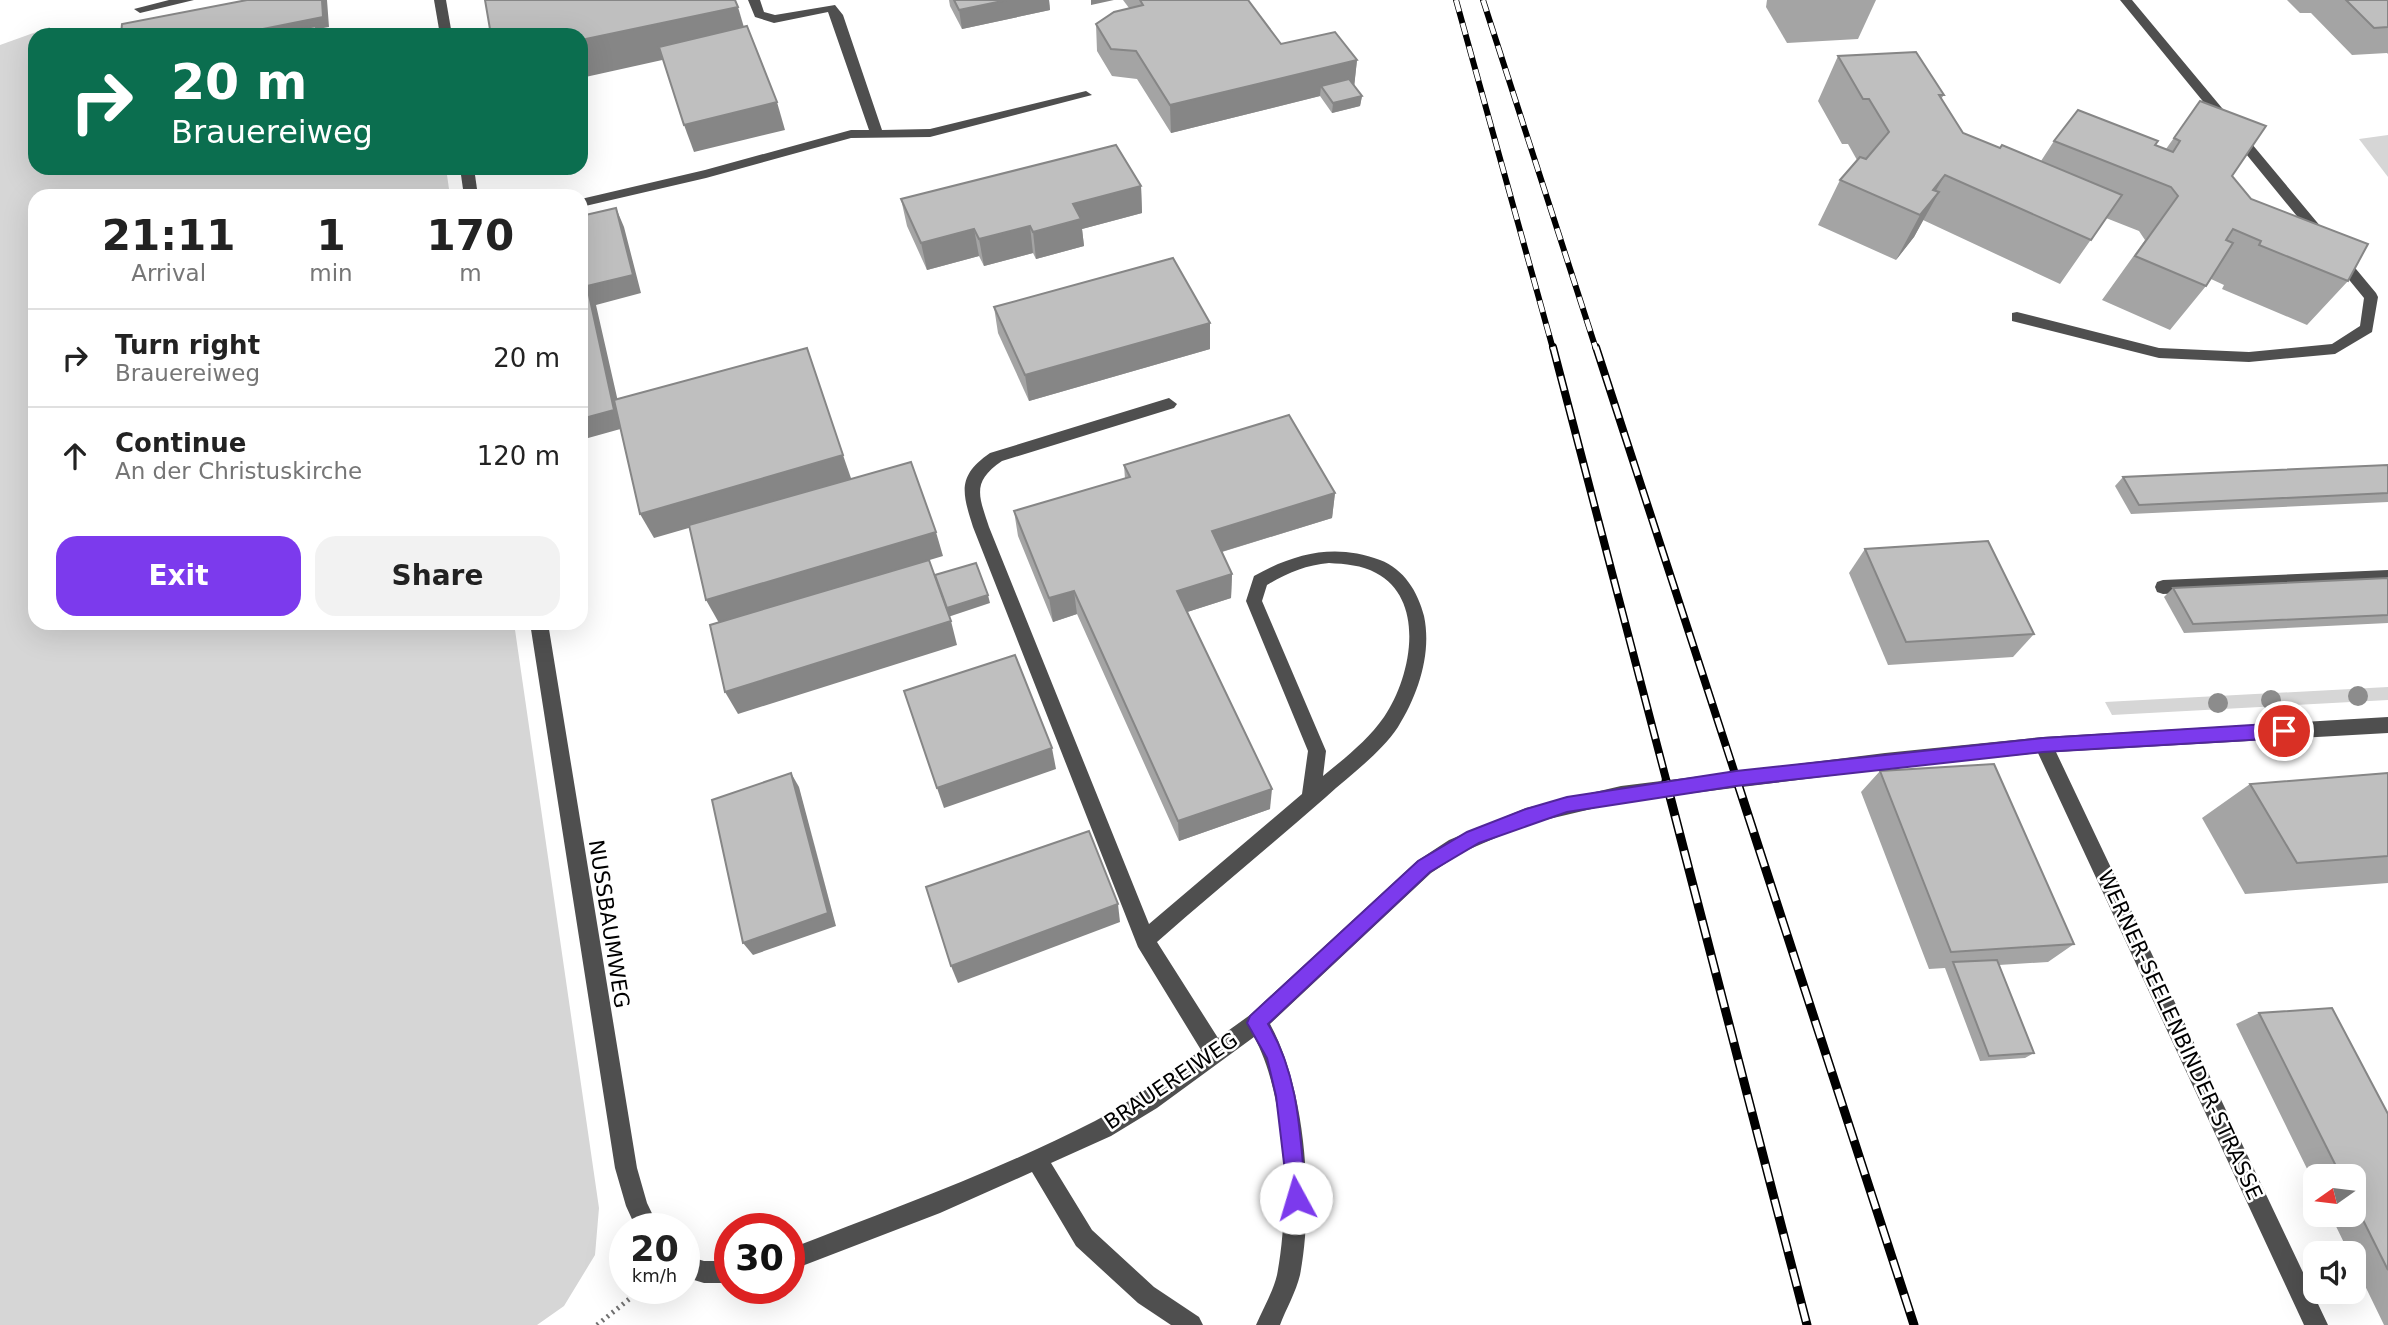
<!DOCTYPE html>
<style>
body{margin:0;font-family:"DejaVu Sans",sans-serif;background:#f2f2f2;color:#222;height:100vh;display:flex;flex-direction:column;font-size:26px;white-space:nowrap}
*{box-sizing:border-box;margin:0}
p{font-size:23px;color:#767676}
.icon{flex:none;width:38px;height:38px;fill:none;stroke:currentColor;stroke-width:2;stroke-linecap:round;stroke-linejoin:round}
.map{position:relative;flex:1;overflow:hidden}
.drawer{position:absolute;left:28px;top:189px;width:560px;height:441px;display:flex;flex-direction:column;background:#fff;border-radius:21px;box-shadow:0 7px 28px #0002}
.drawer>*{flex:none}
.top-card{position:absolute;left:28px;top:28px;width:560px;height:147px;border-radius:21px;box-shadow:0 7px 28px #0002;background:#0b6e4f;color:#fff;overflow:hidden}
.needle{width:46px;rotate:256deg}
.buttons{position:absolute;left:2303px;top:1164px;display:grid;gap:14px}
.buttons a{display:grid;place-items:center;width:63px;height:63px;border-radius:14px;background:#fff;box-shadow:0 7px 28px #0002;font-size:35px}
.speed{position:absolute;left:609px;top:1213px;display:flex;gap:14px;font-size:35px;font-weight:700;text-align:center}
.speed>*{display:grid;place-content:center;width:91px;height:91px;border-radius:50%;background:#fff;box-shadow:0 7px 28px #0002;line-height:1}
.speed small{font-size:18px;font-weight:400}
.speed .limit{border:10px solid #d22;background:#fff;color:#111}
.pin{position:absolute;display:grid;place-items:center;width:60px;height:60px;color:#fff;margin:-30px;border:4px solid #fff;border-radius:50%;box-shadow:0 2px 7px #0007}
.me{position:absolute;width:77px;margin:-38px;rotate:354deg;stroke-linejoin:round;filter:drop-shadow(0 0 5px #0008)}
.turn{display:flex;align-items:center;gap:24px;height:147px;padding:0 28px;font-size:32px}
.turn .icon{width:91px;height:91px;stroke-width:2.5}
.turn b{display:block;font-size:49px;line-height:60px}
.eta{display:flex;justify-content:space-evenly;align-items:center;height:119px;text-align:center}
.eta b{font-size:42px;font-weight:700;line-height:49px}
.cta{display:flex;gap:14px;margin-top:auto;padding:14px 28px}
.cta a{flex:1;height:80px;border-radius:21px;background:#7c3aed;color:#fff;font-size:28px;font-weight:700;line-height:80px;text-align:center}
.cta a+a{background:#f2f2f2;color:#222}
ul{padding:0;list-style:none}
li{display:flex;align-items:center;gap:21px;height:98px;padding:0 28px;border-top:2px solid #e0e0e0}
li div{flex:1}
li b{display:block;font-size:26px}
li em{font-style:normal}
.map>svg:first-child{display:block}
.green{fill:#d6d6d6}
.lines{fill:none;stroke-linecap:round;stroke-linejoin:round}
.path{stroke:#717171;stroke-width:5;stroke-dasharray:2 4.5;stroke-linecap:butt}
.minor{fill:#4f4f4f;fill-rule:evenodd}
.rail-far2-casing{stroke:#000;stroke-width:6}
.rail-far1-casing{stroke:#000;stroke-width:8}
.rail-casing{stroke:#000;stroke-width:9}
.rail-far2{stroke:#fff;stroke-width:4.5;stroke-dasharray:12;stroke-linecap:butt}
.rail-far1{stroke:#fff;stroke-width:5;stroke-dasharray:15;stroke-linecap:butt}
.rail{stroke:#fff;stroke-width:6;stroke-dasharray:18;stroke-linecap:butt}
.tree{fill:#8c8c8c}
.wall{fill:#a4a4a4}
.shaded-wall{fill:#868686}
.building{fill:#bfbfbf;stroke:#868686;stroke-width:2}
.route{fill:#7c3aed;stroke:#51269a;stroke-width:2}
.labels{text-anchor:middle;stroke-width:5;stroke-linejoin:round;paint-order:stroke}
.street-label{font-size:21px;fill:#000;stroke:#fff}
</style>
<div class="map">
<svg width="2388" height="1325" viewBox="0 0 2388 1325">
<rect width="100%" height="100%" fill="#fff"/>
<g class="green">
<path d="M 50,27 L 49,35 L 35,35 L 35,127 L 30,162 L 35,162 L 35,168 L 446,168 L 450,196 L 35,196 L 35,623 L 514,623 L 599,1208 L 595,1255 L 564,1306 L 537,1325 L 0,1325 L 0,45 Z"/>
<path d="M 2388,135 L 2388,177 L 2359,139 Z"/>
<path d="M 2388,687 L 2388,700 L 2112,715 L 2105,702 Z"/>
</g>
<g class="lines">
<path class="path" d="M 597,1325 L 643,1288"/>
<g class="minor">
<path d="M 169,0 L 194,0 L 140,13 L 134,9 Z"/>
<path d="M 434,0 L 446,0 L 452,35 L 440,35 Z"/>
<path d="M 748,0 L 760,0 L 764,12 L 775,15 L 835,5 L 843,15 L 882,130 L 930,129 L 1086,91 L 1092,95 L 930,137 L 851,138 L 706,178 L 581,207 L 581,199 L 705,170 L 851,130 L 869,130 L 828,12 L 774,23 L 755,17 Z"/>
<path d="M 2120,0 L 2132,0 L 2376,293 L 2378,297 L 2372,332 L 2335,354 L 2249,362 L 2159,358 L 2012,321 L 2012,313 L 2017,312 L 2159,348 L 2249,352 L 2332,344 L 2360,326 L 2364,298 Z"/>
<path d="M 460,168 L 474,168 L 478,196 L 464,196 Z"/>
<path d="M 1169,398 L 1177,404 L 1174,408 L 1002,461 C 971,482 979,496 989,527 L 1149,924 L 1302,794 L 1308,751 L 1246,601 L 1254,576 C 1295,553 1335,543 1380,560 C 1404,569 1418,592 1424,616 C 1432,654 1418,695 1398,727 C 1379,755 1351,774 1326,797 C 1270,846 1213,893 1157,942 L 1218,1038 L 1250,1015 L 1417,861 L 1449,840 L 1526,808 L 1621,786 L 1885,753 L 2043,737 L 2388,717 L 2388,733 L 2056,752 L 2328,1325 L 2304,1325 L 2038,753 L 1885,769 L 1621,802 L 1528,824 L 1463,852 L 1431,873 L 1270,1024 C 1306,1089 1314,1203 1300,1275 C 1296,1292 1286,1309 1280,1325 L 1256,1325 C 1263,1309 1273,1292 1277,1275 C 1290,1209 1287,1096 1254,1037 L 1157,1108 L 1111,1136 L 1051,1163 L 1092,1230 L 1154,1287 L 1199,1317 L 1203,1325 L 1171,1325 L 1138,1303 L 1076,1246 L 1032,1172 L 940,1213 L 789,1271 L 789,1249 C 892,1209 997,1171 1095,1121 C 1133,1101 1167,1074 1201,1050 L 1138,947 L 973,527 C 962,492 957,476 990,453 ZM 1329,563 C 1345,564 1362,565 1376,573 C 1427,600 1411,678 1384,717 C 1368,740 1345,758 1323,776 L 1326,751 L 1262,601 L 1267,585 C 1287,573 1306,565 1329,563 Z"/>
<path d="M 2388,570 L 2388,584 L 2163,594 L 2157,592 L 2155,587 L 2157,582 L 2163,580 Z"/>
<path d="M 530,623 L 548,623 L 637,1168 L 647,1203 L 659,1228 L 636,1228 L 626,1206 L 615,1168 Z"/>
<path d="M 684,1255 L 704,1261 L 730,1261 L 730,1283 L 704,1283 L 684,1277 Z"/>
</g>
<defs>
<g id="rail-far2">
<path d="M 1456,0 L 1553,349"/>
<path d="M 1483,0 L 1596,349"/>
</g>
<g id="rail-far1">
<path d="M 1553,347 L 1667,783"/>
<path d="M 1596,347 L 1738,783"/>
</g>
<g id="rail">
<path d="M 1666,781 L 1807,1325"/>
<path d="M 1737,781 L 1914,1325"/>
</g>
</defs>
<use href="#rail-far2" class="rail-far2-casing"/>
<use href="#rail-far1" class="rail-far1-casing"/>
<use href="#rail" class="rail-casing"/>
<use href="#rail-far2" class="rail-far2"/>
<use href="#rail-far1" class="rail-far1"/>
<use href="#rail" class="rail"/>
</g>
<g class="tree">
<circle cx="2358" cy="696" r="10"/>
<circle cx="2271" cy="700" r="10"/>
<circle cx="2218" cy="703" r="10"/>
</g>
<g class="wall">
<path d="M 949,0 L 1049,0 L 1050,10 L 962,29 L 950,6 Z"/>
<path d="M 1123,0 L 1248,0 L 1281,44 L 1357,60 L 1354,86 L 1362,96 L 1360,106 L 1332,113 L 1320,96 L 1171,133 L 1137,79 L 1112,76 L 1097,51 L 1096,24 L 1129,8 Z"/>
<path d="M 1767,0 L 1876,0 L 1858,39 L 1787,43 L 1766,7 Z"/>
<path d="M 2287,0 L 2388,0 L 2388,54 L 2387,53 L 2352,55 L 2311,13 L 2300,13 Z"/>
<path d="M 1838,56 L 1944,95 L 1941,99 L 1963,133 L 2000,148 L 2041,161 L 2054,141 L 2155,145 L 2166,149 L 2200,101 L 2232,176 L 2251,199 L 2348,281 L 2307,325 L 2222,289 L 2224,285 L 2211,279 L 2206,286 L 2170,330 L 2102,300 L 2145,240 L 2139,231 L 2106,218 L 2060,284 L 1923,220 L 1914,237 L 1896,260 L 1818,225 L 1840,180 L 1857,160 L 1848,144 L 1842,144 L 1818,101 Z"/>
<path d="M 1141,186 L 1142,213 L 1082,229 L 1084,246 L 1036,259 L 1033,253 L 984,266 L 979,256 L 927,270 L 907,226 L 901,199 Z"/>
<path d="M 994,307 L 1210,349 L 1029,401 L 998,333 Z"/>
<path d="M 1124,465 L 1335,493 L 1332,518 L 1222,552 L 1232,574 L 1231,598 L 1187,612 L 1270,809 L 1179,841 L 1077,614 L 1053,622 L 1018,536 L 1014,511 L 1125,479 Z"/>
<path d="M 2388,465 L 2388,502 L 2131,514 L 2115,486 L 2123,477 Z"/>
<path d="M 1865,549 L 2034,634 L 2013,657 L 1888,665 L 1849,573 Z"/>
<path d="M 2388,578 L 2388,623 L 2184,633 L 2164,597 L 2173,588 Z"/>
<path d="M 1880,771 L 2074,944 L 2048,962 L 1999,965 L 2034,1053 L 2025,1058 L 1980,1061 L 1945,968 L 1929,969 L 1861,792 Z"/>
<path d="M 2388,773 L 2388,883 L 2245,894 L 2202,818 L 2250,784 Z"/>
<path d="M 2259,1013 L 2388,1114 L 2388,1325 L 2384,1325 L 2354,1263 L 2354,1253 L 2349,1253 L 2330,1214 L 2354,1214 L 2354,1176 L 2315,1176 L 2315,1185 L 2236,1024 Z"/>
</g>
<g class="shaded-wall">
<path d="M 322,0 L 327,0 L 329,27 L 318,29 L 321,35 L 232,35 Z"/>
<path d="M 1007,0 L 1049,0 L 1050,10 L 962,29 L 959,10 Z"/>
<path d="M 1091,0 L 1114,0 L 1091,5 Z"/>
<path d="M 738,7 L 748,41 L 581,78 L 581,40 Z"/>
<path d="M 1357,60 L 1354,88 L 1321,86 L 1320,96 L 1171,133 L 1170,105 Z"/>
<path d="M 1362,96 L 1360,106 L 1332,113 L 1333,103 Z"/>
<path d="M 777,102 L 785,130 L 694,152 L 684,125 Z"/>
<path d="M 1945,175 L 1927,206 L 1939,192 L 1914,237 L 1896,260 L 1920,215 L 1933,190 Z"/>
<path d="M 1141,186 L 1142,213 L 1082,229 L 1084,246 L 1036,259 L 1033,232 L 1073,204 Z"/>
<path d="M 616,208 L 624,227 L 641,293 L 596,305 L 624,428 L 581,440 L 587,286 Z"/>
<path d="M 1030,226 L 1033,253 L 984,266 L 979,239 Z"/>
<path d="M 974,229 L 979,256 L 927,270 L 921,243 Z"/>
<path d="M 1210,323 L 1210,349 L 1029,401 L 1025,375 Z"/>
<path d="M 843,455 L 852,481 L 654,538 L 640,514 Z"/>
<path d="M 1335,493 L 1332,518 L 1211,555 L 1212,531 Z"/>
<path d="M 936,532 L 943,556 L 719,623 L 706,600 Z"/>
<path d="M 1232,574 L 1231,598 L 1178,615 L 1177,591 Z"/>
<path d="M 1074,591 L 1077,614 L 1053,622 L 1049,598 Z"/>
<path d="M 988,595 L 990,603 L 948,617 L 945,609 Z"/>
<path d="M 951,621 L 957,645 L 738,714 L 725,692 Z"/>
<path d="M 1052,748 L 1056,769 L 944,808 L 937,788 Z"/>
<path d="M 791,773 L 799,787 L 836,926 L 753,955 L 743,943 Z"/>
<path d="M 1272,789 L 1270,809 L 1179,841 L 1178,821 Z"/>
<path d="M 1118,904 L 1120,922 L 958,983 L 951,966 Z"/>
</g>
<g class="building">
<path d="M 247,0 L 322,0 L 323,17 L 232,35 L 121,35 L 122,24 Z"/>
<path d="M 485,0 L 735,0 L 738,7 L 581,40 L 581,35 L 491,35 Z"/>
<path d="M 954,0 L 1007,0 L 959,10 Z"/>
<path d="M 1140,0 L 1248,0 L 1281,44 L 1335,32 L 1357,60 L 1170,105 L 1136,51 L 1111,49 L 1096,24 L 1114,12 L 1143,5 Z"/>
<path d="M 2346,0 L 2388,0 L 2388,27 L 2374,28 Z"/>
<path d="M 316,26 L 316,35 L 269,35 Z"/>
<path d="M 747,26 L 777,102 L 684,125 L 659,47 Z"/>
<path d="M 1916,52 L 1944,95 L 1939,95 L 1963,133 L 2000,148 L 2002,145 L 2122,195 L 2091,240 L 1945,175 L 1933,190 L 1939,192 L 1920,215 L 1840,180 L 1860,157 L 1866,159 L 1889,132 L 1869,99 L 1863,99 L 1838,56 Z"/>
<path d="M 1349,79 L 1362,96 L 1333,103 L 1321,86 Z"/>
<path d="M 2200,101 L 2266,126 L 2232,176 L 2251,199 L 2368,244 L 2348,281 L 2259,245 L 2261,241 L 2233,229 L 2226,240 L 2233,243 L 2206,286 L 2135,256 L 2178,196 L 2171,187 L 2054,141 L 2078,110 L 2158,141 L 2155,145 L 2173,152 L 2180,141 L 2174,138 Z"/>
<path d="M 1116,145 L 1141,186 L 1073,204 L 1081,219 L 1033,232 L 1030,226 L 979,239 L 974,229 L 921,243 L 901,199 Z"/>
<path d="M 616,208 L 633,275 L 587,286 L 614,410 L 581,419 L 581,216 Z"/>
<path d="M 1173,258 L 1210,323 L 1025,375 L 994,307 Z"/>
<path d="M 807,348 L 843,455 L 640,514 L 614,400 Z"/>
<path d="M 1289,415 L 1335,493 L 1212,531 L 1232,574 L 1177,591 L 1272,789 L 1178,821 L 1074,591 L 1049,598 L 1014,511 L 1130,477 L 1124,465 Z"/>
<path d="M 911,462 L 936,532 L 706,600 L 689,525 Z"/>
<path d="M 2388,465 L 2388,493 L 2139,505 L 2123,477 Z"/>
<path d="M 1988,541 L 2034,634 L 1906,642 L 1865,549 Z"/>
<path d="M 929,560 L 951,621 L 725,692 L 710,625 Z"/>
<path d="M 976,563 L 988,595 L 947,608 L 935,575 Z"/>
<path d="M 2388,578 L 2388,615 L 2193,624 L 2173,588 Z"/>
<path d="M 1015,655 L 1052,748 L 937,788 L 904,691 Z"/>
<path d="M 1994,764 L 2074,944 L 1951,952 L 1880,771 Z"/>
<path d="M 791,773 L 828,913 L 743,943 L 712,800 Z"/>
<path d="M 2388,773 L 2388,856 L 2297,863 L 2250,784 Z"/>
<path d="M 1089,831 L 1118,904 L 951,966 L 926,887 Z"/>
<path d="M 1997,960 L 2034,1053 L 1989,1056 L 1953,962 Z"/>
<path d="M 2332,1008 L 2388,1114 L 2388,1270 L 2354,1202 L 2354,1176 L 2341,1176 L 2259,1013 Z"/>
</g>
<path class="route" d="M 2284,723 L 2292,731 L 2284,738 L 2043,752 L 1736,786 L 1567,812 L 1479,843 L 1430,872 L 1268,1024 C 1300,1077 1300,1138 1306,1198 L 1303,1205 L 1296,1208 L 1289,1205 L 1276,1096 L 1267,1058 L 1247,1023 L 1250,1016 L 1418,861 L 1467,832 L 1526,809 L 1567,797 L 1736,771 L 2043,738 Z"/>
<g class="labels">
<g class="street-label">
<text transform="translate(609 924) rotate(81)" y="7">NUSSBAUMWEG</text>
<text transform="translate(2180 1035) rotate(65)" y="7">WERNER-SEELENBINDER-STRASSE</text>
<text transform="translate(1171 1081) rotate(-34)" y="7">BRAUEREIWEG</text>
</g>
</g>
</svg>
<div class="buttons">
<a><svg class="needle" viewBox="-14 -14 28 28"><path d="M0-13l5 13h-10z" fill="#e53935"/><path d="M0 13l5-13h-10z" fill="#767676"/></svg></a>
<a><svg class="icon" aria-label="sound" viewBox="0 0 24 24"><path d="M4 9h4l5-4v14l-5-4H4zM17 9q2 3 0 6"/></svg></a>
</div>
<div class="speed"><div>20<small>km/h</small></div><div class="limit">30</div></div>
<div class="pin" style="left:2284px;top:731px;background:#d93025"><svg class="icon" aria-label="arrive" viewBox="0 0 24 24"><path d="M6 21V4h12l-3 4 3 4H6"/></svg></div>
<svg class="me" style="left:1296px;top:1198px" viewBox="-20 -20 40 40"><circle r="19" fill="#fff"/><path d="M0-13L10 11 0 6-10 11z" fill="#7c3aed"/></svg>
<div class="top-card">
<div class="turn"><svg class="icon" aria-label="right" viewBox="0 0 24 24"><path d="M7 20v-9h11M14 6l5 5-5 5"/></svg><div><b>20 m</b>Brauereiweg</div></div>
</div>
<section class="drawer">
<div class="eta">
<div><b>21:11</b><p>Arrival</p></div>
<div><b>1</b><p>min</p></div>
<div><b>170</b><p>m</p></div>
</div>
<ul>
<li><svg class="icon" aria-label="right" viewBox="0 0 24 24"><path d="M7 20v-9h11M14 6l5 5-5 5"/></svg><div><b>Turn right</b><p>Brauereiweg</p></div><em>20 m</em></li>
<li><svg class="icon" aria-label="ahead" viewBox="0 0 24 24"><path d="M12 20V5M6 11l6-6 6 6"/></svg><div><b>Continue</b><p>An der Christuskirche</p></div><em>120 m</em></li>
</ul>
<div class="cta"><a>Exit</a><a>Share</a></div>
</section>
</div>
